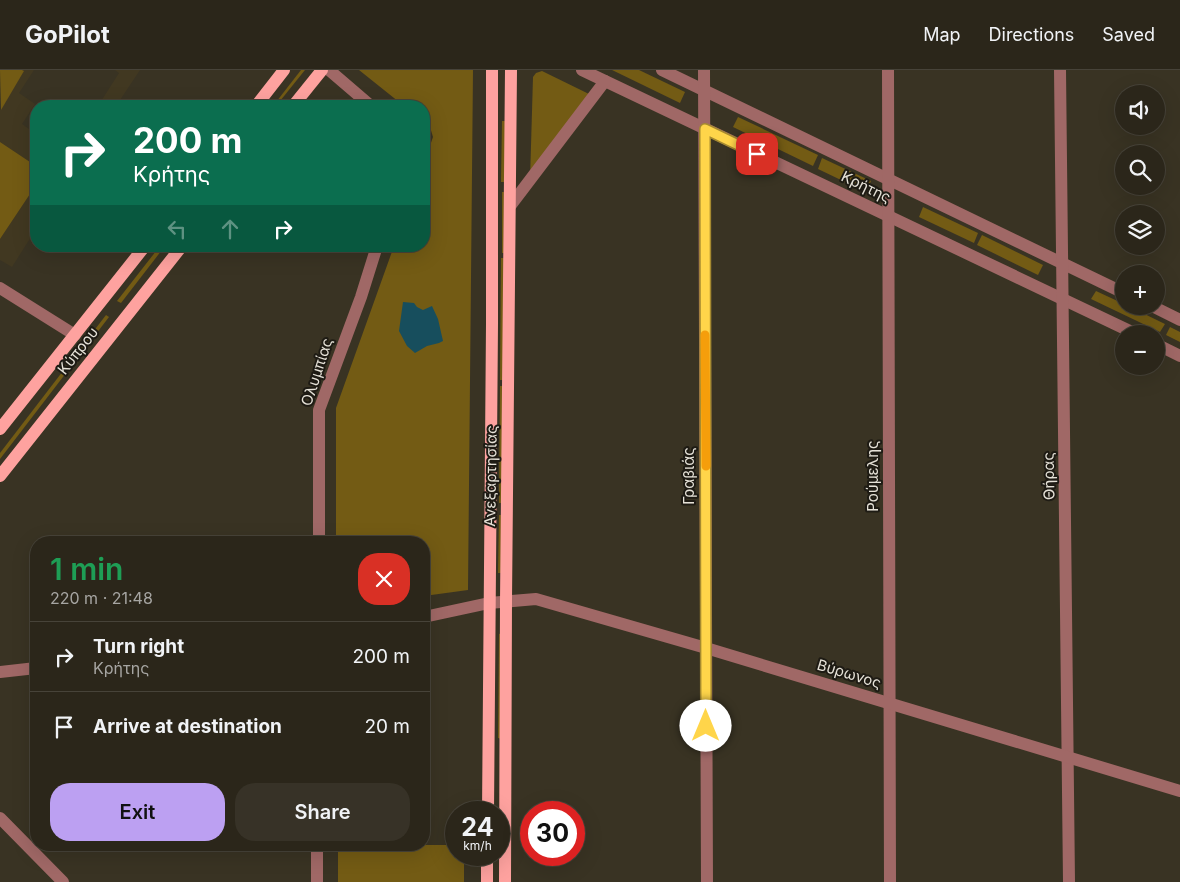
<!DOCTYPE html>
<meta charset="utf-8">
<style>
body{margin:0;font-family:Inter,sans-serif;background:#373227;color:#f1f3f6;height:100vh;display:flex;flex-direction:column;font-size:19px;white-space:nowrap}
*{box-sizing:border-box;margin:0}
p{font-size:16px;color:#a6a5a2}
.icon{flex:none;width:28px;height:28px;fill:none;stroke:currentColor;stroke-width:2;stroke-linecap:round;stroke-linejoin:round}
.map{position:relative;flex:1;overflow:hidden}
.drawer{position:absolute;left:30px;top:466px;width:400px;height:315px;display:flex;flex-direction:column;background:#2b261a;border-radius:20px;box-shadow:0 5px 20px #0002,0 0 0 1px #474339}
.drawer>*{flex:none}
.guide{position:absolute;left:30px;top:30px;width:400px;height:152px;border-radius:20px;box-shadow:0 5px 20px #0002,0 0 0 1px #474339;background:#0b6e4f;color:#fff;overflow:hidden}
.fabs{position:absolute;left:1115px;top:15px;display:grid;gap:10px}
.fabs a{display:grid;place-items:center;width:50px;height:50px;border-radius:50%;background:#2b261a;box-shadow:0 5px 20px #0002,0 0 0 1px #474339;font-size:25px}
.speed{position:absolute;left:445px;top:731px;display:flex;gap:10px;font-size:25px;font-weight:700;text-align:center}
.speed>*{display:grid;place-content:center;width:65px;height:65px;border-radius:50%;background:#2b261a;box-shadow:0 5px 20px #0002,0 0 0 1px #474339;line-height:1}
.speed small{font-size:12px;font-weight:400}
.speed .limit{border:8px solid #d22;background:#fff;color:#111}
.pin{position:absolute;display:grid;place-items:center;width:42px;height:42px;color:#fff;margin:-21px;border-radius:10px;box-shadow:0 2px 8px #0006}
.me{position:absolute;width:55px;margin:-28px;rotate:0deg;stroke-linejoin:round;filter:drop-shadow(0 0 4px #0008)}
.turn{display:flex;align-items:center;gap:18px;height:105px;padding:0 20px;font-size:22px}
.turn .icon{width:65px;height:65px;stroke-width:2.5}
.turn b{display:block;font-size:35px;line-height:42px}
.lanes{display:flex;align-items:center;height:48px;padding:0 20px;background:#0003;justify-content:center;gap:25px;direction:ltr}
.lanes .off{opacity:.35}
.round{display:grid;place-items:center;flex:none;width:52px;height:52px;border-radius:20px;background:#373227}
.headline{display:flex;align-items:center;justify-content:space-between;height:85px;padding:0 20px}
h1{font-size:30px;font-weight:600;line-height:38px;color:#1e9e55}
.action{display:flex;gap:10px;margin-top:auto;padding:10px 20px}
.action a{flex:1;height:58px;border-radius:20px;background:#bca0f2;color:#111;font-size:20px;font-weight:600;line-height:58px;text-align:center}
.action a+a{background:#373227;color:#f1f3f6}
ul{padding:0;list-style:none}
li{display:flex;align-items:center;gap:15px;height:70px;padding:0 20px;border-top:1px solid #474339}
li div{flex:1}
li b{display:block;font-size:19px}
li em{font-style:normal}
header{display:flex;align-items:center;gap:30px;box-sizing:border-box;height:70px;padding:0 25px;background:#2b261a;border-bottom:1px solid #474339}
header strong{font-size:24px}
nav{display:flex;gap:28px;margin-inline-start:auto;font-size:18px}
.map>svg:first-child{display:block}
.built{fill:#413821}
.green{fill:#735b14}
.water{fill:#174e5d}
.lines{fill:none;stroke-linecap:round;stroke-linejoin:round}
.minor{stroke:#a06866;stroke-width:12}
.major{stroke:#fea29f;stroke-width:12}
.route-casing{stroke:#a68a30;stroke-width:12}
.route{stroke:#ffd54a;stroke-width:9}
.slow{stroke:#f59e0b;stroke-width:9}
.labels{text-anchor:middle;stroke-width:4;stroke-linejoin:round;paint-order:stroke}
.street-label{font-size:15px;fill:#e6e2d8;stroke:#1e1b14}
</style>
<header>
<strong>GoPilot</strong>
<nav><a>Map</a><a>Directions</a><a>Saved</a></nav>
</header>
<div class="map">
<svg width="1180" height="812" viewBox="0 0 1180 812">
<rect width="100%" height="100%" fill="#393323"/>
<g class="built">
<path d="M 22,0 L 34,0 L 19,23 L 35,34 L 22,54 L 36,64 L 36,96 L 0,72 L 0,40 L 24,1 Z"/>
<path d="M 115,0 L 140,0 L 116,36 L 98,36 L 119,3 Z"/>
<path d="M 36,115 L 36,159 L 12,197 L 0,190 L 0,169 Z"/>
</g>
<g class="green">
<path d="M 0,0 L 22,0 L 24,1 L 1,40 Z"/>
<path d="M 301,0 L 305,0 L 276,36 L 273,36 Z"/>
<path d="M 359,0 L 473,0 L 468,520 L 424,526 L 424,472 L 336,472 L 336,338 L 394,176 L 424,176 L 424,93 L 433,67 L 430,57 L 424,52 L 424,36 L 404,36 Z"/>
<path d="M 612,0 L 639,0 L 685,22 L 680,33 Z"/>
<path d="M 542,1 L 589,24 L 530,110 L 533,7 L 536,3 Z"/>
<path d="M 738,47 L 818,85 L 813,96 L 733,57 Z"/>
<path d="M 502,51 L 506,51 L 506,112 L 501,112 Z"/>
<path d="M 0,72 L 36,96 L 36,115 L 0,169 Z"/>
<path d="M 822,88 L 871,111 L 866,122 L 818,99 Z"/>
<rect x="502" y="122" width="4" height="61"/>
<path d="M 923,137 L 978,163 L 974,173 L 919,147 Z"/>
<path d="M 982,165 L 1043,195 L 1038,205 L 977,175 Z"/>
<path d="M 160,176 L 165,176 L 121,233 L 117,231 Z"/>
<path d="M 501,188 L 505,188 L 503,310 L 500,310 Z"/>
<path d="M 1096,221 L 1124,234 L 1124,236 L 1128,236 L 1165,254 L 1160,262 L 1091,229 Z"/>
<path d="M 106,245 L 109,247 L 0,389 L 0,383 Z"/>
<path d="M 1170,257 L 1180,262 L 1180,272 L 1166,265 Z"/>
<path d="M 500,316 L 503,316 L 503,433 L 499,433 Z"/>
<path d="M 499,445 L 503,445 L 503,503 L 498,503 Z"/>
<path d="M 502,563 L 502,669 L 498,668 L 499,564 Z"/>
<path d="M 338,775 L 456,775 L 456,785 L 464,785 L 464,812 L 338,812 Z"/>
</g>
<path class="water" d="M 403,232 L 414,233 L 417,237 L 423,240 L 432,236 L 438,249 L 443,271 L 439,273 L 427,276 L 415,283 L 407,276 L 399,261 Z"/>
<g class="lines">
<g class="minor">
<path d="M 329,0 L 371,36"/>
<path d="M 582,0 L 1136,264"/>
<path d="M 662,0 L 1124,223"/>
<path d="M 704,0 L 707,812"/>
<path d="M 888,0 L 890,812"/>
<path d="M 1060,0 L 1069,812"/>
<path d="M 511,135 L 605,11"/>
<path d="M 0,218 L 75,265"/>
<path d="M 1152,236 L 1180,250"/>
<path d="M 1156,274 L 1180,286"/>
<path d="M 319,472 L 319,340 L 361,227 L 377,176"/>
<path d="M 424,547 L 489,533 L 536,529 L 706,578 L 1180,721"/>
<path d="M 0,602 L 36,598"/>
<path d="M 0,748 L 63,812"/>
<path d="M 317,812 L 317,775"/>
</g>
<g class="major">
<path d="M 256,36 L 284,0"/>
<path d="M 293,36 L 322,0"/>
<path d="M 0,359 L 145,176"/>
<path d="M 0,406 L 182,176"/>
<path d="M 488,742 L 492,254 L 492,0"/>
<path d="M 487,812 L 487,785"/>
<path d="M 505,812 L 506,531 L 511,0"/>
</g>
</g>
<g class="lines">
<defs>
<path id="route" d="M 706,656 L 705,59 L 757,84"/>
</defs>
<use href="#route" class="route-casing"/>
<use href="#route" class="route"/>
<path class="slow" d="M 705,265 L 706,396"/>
</g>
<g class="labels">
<g class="street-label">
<text transform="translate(866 117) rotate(26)" y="5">Κρήτης</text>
<text transform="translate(78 281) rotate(-52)" y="5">Κύπρου</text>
<text transform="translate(317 302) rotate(-72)" y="5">Ολυμπίας</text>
<text transform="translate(491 406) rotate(-89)" y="5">Ανεξαρτησίας</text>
<text transform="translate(689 406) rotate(-90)" y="5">Γραβιάς</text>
<text transform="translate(873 406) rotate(-90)" y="5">Ρούμελης</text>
<text transform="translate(1049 406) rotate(-91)" y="5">Θήρας</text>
<text transform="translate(849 604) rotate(17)" y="5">Βύρωνος</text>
</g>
</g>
</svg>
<div class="fabs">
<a><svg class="icon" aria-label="sound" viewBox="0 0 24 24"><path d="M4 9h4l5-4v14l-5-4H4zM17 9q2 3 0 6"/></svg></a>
<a><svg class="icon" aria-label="search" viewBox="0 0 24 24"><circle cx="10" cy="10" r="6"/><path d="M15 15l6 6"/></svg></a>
<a><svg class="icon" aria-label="layers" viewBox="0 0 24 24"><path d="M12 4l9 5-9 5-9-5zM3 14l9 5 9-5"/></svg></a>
<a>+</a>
<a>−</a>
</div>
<div class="speed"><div>24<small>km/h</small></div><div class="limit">30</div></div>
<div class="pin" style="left:757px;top:84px;background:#d93025"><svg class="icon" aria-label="arrive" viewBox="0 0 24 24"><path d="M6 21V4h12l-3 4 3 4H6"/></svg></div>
<svg class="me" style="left:706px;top:656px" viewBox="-20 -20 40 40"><circle r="19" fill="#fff"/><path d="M0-13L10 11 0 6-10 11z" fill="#ffd54a"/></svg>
<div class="guide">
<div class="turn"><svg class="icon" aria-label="right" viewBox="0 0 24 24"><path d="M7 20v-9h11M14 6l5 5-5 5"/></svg><div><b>200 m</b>Κρήτης</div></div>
<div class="lanes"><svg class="icon off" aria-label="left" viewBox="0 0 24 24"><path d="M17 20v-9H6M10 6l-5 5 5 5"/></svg><svg class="icon off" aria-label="ahead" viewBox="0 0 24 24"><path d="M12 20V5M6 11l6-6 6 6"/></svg><svg class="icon" aria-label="right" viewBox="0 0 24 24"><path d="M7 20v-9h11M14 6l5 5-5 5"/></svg></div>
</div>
<section class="drawer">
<div class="headline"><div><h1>1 min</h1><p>220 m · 21:48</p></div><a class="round" style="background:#d93025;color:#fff"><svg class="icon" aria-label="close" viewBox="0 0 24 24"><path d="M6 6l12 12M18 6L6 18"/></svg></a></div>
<ul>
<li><svg class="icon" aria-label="right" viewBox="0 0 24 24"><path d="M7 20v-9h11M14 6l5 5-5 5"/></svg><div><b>Turn right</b><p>Κρήτης</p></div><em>200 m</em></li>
<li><svg class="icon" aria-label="arrive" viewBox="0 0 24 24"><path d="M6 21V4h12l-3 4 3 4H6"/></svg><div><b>Arrive at destination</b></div><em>20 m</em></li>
</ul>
<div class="action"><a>Exit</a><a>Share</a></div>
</section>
</div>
